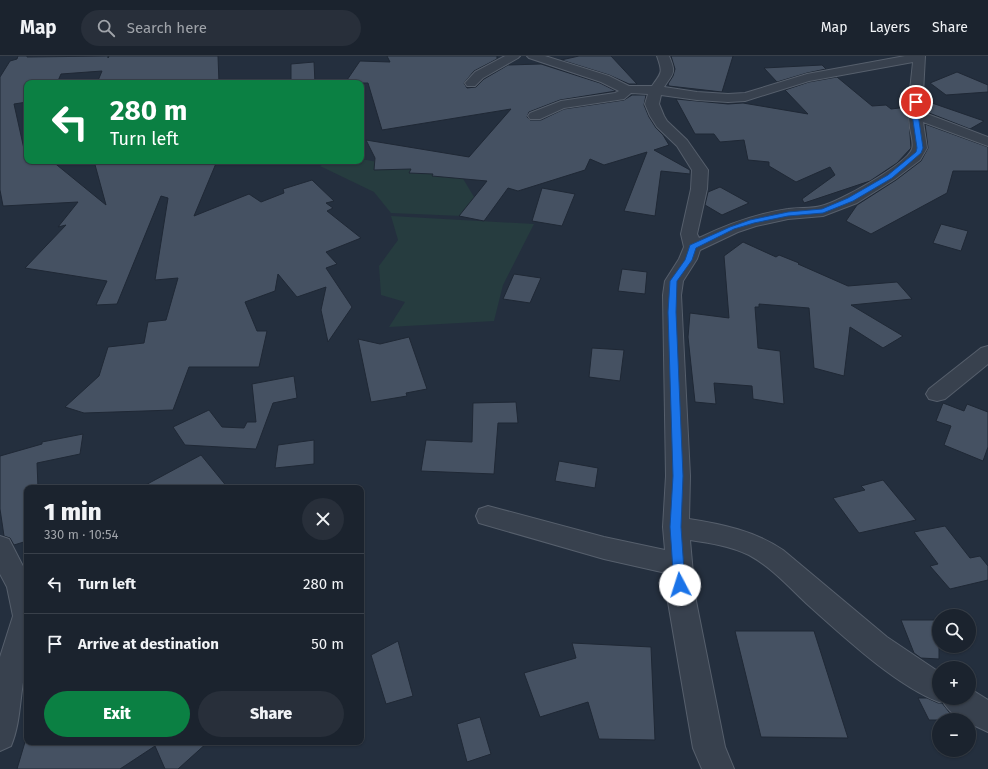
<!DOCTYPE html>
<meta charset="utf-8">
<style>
body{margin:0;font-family:"Fira Sans",sans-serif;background:#282f3a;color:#f1f3f6;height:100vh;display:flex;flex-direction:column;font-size:15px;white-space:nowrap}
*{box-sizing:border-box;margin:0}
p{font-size:13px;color:#a0a4aa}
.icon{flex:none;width:22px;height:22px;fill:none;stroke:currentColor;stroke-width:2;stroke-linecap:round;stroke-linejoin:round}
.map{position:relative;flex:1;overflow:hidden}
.drawer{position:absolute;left:24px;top:429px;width:340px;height:260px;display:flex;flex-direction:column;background:#1b232e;border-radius:8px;box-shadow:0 1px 3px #0004,0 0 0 1px #39404a}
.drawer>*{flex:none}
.guide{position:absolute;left:24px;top:24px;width:340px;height:84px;border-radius:8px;box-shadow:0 1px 3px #0004,0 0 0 1px #39404a;background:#0b8043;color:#fff;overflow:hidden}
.controls{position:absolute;left:932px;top:553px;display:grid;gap:8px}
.controls a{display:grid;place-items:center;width:44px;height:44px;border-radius:50%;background:#1b232e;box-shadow:0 1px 3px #0004,0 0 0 1px #39404a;font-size:20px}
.pin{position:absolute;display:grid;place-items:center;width:34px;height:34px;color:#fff;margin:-17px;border:2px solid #fff;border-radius:50%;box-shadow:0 1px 4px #0007}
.me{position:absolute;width:44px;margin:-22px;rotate:355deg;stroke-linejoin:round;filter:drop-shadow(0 0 3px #0008)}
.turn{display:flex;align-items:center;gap:14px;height:84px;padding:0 20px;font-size:18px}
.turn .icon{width:52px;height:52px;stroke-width:2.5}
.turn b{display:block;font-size:28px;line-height:34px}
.round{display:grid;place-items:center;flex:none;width:42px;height:42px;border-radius:21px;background:#282f3a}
.summary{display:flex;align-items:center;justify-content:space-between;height:68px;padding:0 20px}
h1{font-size:24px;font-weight:800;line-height:30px}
.action{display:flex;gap:8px;margin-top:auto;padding:8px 20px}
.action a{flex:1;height:46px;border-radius:24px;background:#0b8043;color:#fff;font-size:16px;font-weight:800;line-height:46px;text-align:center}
.action a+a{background:#282f3a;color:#f1f3f6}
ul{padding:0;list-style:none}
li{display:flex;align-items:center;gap:12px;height:60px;padding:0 20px;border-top:1px solid #39404a}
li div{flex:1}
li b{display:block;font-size:15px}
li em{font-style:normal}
header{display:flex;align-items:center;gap:24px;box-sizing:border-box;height:56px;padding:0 20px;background:#1b232e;border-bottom:1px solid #39404a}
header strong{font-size:19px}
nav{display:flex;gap:22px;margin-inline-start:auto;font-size:14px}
.search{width:280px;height:36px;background:#282f3a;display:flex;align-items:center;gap:10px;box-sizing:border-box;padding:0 14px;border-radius:22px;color:#a0a4aa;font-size:15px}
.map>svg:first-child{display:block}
.green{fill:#263c3f}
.building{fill:#455162;stroke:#1f2835}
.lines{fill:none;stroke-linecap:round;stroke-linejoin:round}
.street-casing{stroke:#565f6c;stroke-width:2}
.street{fill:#38414e;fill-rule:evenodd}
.route{fill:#1a73e8;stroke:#114b97}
</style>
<header>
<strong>Map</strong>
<div class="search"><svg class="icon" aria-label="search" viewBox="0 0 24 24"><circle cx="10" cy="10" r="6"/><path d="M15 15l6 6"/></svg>Search here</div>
<nav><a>Map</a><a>Layers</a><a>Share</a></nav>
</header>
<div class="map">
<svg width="988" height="713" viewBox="0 0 988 713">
<rect width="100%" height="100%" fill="#242f3e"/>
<g class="green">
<path d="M 361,103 L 462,121 L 486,161 L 391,157 L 374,136 L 320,110 L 329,105 L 361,105 Z"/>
<path d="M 391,160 L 534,168 L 503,229 L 494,265 L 389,271 L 405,246 L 381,239 L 379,210 L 398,184 Z"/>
</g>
<g class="building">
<path d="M 18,0 L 27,0 L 27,1 L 108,0 L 108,2 L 109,0 L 218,0 L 219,27 L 97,27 L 102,15 L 61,18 L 57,27 L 27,27 L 27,46 L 14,48 L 24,93 L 27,92 L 27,105 L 52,105 L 106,149 L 94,105 L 217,105 L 194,160 L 249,138 L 261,146 L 284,137 L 283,133 L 312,124 L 334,145 L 326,147 L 333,152 L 327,155 L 361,182 L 326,196 L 337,208 L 326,212 L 352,251 L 328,286 L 321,254 L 326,231 L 297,241 L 278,218 L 275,235 L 245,246 L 257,275 L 267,275 L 259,311 L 189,311 L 173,354 L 84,357 L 65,351 L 99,320 L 108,291 L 144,287 L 148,266 L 166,264 L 178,222 L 155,224 L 168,142 L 161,140 L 117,248 L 96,249 L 107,225 L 25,212 L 66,169 L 58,171 L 78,146 L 3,150 L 0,134 L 0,21 L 10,5 L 17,3 Z"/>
<path d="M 387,0 L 497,0 L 497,3 L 474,15 L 464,27 L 467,32 L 476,31 L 484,23 L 508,9 L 541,8 L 600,27 L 616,35 L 560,44 L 529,56 L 527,61 L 530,64 L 541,64 L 564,53 L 624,44 L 632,39 L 646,39 L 644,49 L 649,61 L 656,72 L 663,79 L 669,89 L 654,94 L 690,114 L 690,118 L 661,115 L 655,160 L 624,155 L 647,96 L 604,109 L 590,103 L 585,114 L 518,135 L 508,132 L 484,165 L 459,160 L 487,125 L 432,120 L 433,118 L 409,117 L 411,113 L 374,114 L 375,102 L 366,84 L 469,101 L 511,53 L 382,74 L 368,27 L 345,27 L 360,5 L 390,6 Z"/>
<path d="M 579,0 L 611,0 L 637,28 L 629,28 L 609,19 L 561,4 Z"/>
<path d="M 671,0 L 733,0 L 722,36 L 669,30 L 668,28 L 673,20 L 675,13 Z"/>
<path d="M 314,6 L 315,27 L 291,27 L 291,8 Z"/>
<path d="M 822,9 L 826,13 L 807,17 L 777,26 L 764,12 Z"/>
<path d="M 957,16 L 988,29 L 988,36 L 946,39 L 930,27 Z"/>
<path d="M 837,21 L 872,50 L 886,49 L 891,53 L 908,51 L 911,92 L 897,107 L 870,125 L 804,147 L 802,143 L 835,119 L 830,111 L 796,126 L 769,110 L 769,106 L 748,104 L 744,84 L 720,86 L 714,78 L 695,78 L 676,43 L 728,48 L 743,47 L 808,58 L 785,34 L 809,26 Z"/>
<path d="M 932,47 L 984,65 L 970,73 L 924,55 L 924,48 Z"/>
<path d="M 925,68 L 988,91 L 988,115 L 953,115 L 947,137 L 871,178 L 846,165 L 857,149 L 896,124 L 921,105 L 928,92 Z"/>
<path d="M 720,131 L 749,147 L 722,159 L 705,149 L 708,136 Z"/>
<path d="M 542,132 L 575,138 L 562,170 L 532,165 Z"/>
<path d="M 941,168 L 968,175 L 961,195 L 933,187 Z"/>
<path d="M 743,186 L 776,201 L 779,199 L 799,207 L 798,208 L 848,230 L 897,226 L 912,243 L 851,249 L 903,280 L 883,292 L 850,271 L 844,320 L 814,312 L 809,252 L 759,248 L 759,251 L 755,251 L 758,292 L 780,295 L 784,348 L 753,343 L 752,330 L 714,327 L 716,348 L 695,346 L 688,281 L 690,257 L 729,262 L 724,200 Z"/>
<path d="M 622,213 L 647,216 L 645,238 L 618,235 Z"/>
<path d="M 514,218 L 541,222 L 530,247 L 503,243 Z"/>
<path d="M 409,281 L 427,333 L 406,337 L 407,340 L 371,346 L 358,283 L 380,288 Z"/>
<path d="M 592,292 L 624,294 L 620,325 L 589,321 Z"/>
<path d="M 294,320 L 297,342 L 273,347 L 256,393 L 185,389 L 173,371 L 209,354 L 222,371 L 244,372 L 247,366 L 256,366 L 252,328 Z"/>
<path d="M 516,346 L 518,367 L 498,367 L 494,418 L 421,415 L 426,384 L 472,386 L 473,347 Z"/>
<path d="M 943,347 L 964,355 L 967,348 L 988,356 L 988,391 L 983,405 L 944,389 L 951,370 L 936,365 Z"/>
<path d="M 83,378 L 80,398 L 37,407 L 38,432 L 27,432 L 27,485 L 14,489 L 10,482 L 4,480 L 0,453 L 0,400 L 42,388 L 42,386 Z"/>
<path d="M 314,384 L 314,408 L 275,412 L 278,389 Z"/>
<path d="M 201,399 L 228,432 L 140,432 Z"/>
<path d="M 559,405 L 598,412 L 595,432 L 555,425 Z"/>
<path d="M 883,424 L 916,464 L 859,477 L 833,442 L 865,434 L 861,430 Z"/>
<path d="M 945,470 L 970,502 L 980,500 L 988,510 L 988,524 L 950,533 L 930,510 L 938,508 L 914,476 Z"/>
<path d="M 901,564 L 939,564 L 939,603 L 921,602 L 914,597 Z"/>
<path d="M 735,575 L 814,575 L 848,682 L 761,681 Z"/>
<path d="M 398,585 L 413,640 L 386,648 L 371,599 Z"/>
<path d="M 572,587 L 651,591 L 655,684 L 599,683 L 588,646 L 540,661 L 524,617 L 576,602 Z"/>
<path d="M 918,642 L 927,642 L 938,647 L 942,647 L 949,656 L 960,664 L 929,664 Z"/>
<path d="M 480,661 L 491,698 L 467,706 L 457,668 Z"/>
<path d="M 25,686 L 208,686 L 178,713 L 165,713 L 155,690 L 120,713 L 17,713 Z"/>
</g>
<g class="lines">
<defs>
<g id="street">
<path d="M 505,0 L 520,0 L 518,2 L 483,22 L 475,30 L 467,30 L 465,27 L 475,16 Z"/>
<path d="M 527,0 L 545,0 L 609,20 L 629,30 L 652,30 C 662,16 663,17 657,0 L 669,0 C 676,17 674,16 664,31 L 697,36 L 728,38 L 745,37 L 807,18 L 905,0 L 925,0 L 922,56 L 988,81 L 988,90 L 923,66 L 927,92 L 920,104 L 895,123 L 857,147 L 823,160 L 788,163 L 756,170 L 738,176 L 700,194 L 697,203 L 683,225 L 681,239 L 690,420 L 689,463 C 722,468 755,475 783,494 L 887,581 L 939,616 L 939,642 L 969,642 L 969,632 L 988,644 L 988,676 L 969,667 L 969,664 C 959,664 947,654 943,645 L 939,646 C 895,629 843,580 807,548 C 789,531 771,511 749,499 C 730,490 710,487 690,484 L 695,540 L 725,691 L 734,713 L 702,713 L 693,692 L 667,540 L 666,517 L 604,503 L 479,467 L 476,460 L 479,453 L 488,450 L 604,481 L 665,494 L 663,471 L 666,420 L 663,239 L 665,225 L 679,203 L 684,191 L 681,178 L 691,133 L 692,114 L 677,90 L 657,71 L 650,60 L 645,48 L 648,38 L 631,37 L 624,43 L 564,52 L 540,63 L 530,63 L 528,60 L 530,57 L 561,45 L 615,37 L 619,35 L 601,26 L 529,2 ZM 913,6 C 911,28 907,50 910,72 C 911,78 914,88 912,93 C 907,108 837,147 821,150 C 810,153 799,151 788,153 C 755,158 728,168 699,182 L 697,178 L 707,133 L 708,114 L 687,84 L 667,65 L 664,60 L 659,48 L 661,39 L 697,44 L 728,46 L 745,45 L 809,25 Z"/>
<path d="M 988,290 L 988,308 L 945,343 L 937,345 L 929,343 L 926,338 L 929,333 L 981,292 Z"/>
<path d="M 0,480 L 9,483 L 27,518 L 27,608 C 19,635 22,664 11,690 L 0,695 L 0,601 L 13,560 L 7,531 L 0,518 Z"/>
</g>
</defs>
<use href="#street" class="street-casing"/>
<use href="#street" class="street"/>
</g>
<path class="route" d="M 916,44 L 919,46 L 918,58 L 923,92 L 921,97 L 892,122 L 853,145 L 823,157 L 788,160 L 754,167 L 734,173 L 696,192 L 692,204 L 677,225 L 676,256 L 683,420 L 681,471 L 685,529 L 684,533 L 680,534 L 676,533 L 674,529 L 670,471 L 673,420 L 668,256 L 670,225 L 685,204 L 690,189 L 730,171 L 750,164 L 788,156 L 822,153 L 848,142 L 888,119 L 916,96 L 917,92 L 912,58 L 913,46 Z"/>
</svg>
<div class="controls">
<a><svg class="icon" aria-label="search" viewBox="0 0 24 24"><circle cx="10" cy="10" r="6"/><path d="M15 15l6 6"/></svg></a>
<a>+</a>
<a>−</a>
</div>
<div class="pin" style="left:916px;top:46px;background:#d93025"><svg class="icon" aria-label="arrive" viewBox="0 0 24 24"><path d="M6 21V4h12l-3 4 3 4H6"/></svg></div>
<svg class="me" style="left:680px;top:529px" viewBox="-20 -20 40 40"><circle r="19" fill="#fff"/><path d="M0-13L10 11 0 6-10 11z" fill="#1a73e8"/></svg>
<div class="guide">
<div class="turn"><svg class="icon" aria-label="left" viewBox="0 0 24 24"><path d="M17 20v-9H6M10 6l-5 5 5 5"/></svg><div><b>280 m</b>Turn left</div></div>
</div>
<section class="drawer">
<div class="summary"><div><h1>1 min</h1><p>330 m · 10:54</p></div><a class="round"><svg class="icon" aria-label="close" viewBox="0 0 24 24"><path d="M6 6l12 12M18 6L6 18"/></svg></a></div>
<ul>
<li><svg class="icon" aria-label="left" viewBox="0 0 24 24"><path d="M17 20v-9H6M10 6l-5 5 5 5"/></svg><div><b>Turn left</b></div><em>280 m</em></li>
<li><svg class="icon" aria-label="arrive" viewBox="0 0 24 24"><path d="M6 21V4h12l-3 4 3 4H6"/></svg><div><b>Arrive at destination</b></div><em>50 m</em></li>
</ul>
<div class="action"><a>Exit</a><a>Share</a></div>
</section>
</div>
